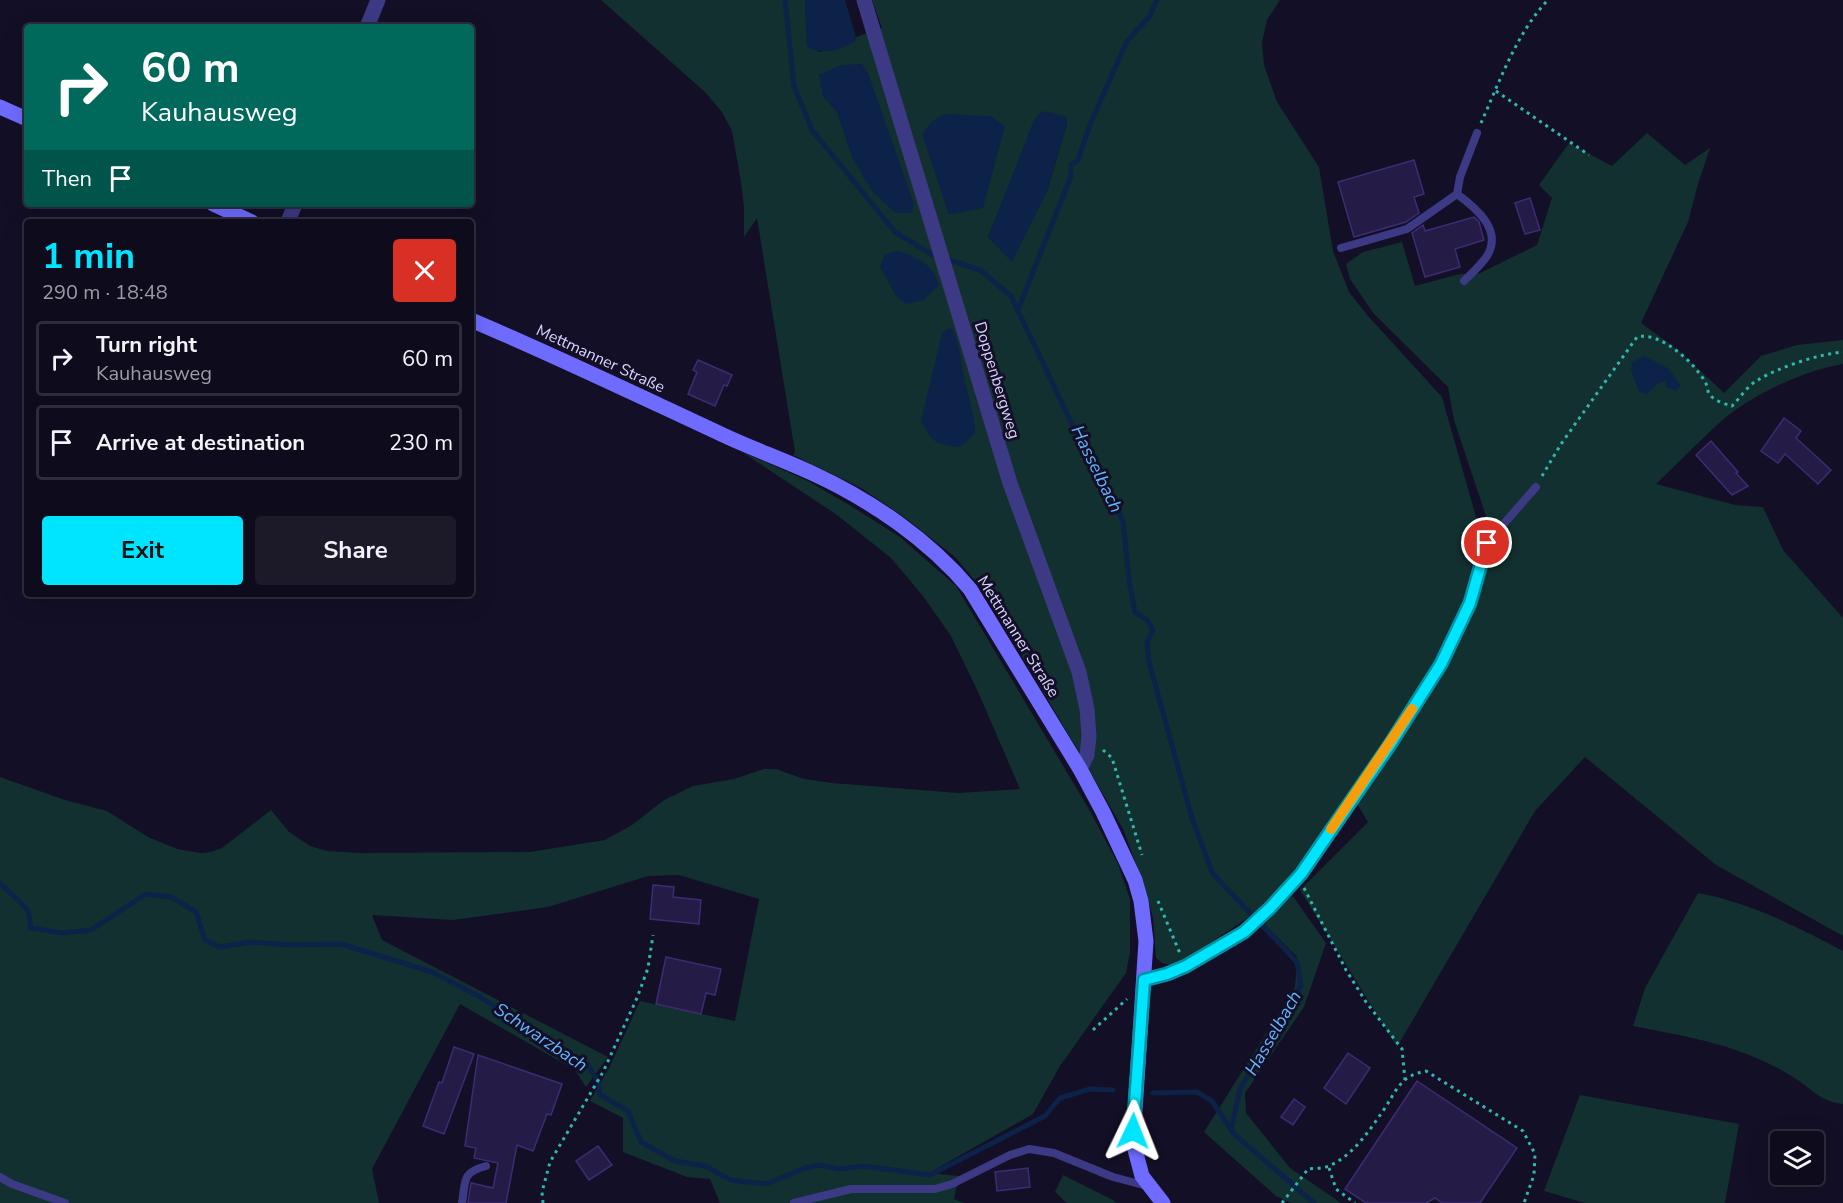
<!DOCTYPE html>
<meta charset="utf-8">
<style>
body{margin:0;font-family:"Nunito Sans",sans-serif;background:#1c1929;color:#f1f3f6;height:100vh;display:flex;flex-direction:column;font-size:22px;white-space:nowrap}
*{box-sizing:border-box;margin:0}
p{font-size:20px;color:#9b9ba3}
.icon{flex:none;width:33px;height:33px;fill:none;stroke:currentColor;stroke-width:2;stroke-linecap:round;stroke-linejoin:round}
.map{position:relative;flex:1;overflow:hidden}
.panel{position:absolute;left:24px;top:219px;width:450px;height:378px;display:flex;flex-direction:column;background:#0e0b1c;border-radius:6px;box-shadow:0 6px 24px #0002,0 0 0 2px #2e2b3b}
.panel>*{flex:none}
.top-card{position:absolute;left:24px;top:24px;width:450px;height:183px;border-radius:6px;box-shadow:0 6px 24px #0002,0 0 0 2px #2e2b3b;background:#00695c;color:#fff;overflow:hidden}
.buttons{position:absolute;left:1770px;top:1131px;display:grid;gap:12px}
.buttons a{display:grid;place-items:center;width:54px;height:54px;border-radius:6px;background:#0e0b1c;box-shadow:0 6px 24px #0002,0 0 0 2px #2e2b3b;font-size:30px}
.pin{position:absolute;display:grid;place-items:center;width:51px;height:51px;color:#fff;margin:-26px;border:3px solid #fff;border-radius:50%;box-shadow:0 2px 6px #0007}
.me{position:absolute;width:66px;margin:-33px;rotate:2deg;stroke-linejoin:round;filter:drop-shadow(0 0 4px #0008)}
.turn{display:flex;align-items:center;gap:21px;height:126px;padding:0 18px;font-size:27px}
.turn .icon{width:78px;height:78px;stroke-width:2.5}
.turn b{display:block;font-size:42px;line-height:51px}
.then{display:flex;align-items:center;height:57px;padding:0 18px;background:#0003;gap:12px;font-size:22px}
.round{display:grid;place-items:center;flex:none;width:63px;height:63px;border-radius:6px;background:#1c1929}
.head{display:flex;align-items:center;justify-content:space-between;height:102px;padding:0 18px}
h1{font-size:36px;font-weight:700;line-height:45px;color:#00e5ff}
.cta{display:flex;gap:12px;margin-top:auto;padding:12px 18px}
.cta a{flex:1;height:69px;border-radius:6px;background:#00e5ff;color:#111;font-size:24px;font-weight:700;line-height:69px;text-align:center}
.cta a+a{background:#1c1929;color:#f1f3f6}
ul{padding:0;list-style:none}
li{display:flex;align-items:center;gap:18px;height:75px;margin:0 12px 9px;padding:0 6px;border:3px solid #2e2b3b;border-radius:6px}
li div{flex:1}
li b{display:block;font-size:22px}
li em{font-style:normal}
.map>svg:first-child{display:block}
.green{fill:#12302f;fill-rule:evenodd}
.water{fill:#0c2248}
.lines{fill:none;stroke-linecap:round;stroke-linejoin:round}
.stream{stroke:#0c2248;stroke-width:5}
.building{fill:#241b47;stroke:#3b2d73;stroke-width:1.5}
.path{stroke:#2fb8b0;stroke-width:3;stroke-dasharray:3 4.5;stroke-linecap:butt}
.service{stroke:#3d3a85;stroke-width:8}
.minor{stroke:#3d3a85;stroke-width:15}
.secondary{stroke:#6f6bff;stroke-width:15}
.route-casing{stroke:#0095a6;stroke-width:15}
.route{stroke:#00e5ff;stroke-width:10}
.slow{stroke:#f59e0b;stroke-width:10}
.labels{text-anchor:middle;stroke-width:6;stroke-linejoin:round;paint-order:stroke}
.street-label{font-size:16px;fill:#d9d4ff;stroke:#130f26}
.water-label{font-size:18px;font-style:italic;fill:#62b6ff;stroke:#130f26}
</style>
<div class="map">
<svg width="1843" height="1203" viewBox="0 0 1843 1203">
<rect width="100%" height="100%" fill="#130f26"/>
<g class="green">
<path d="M 601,0 L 805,0 L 807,46 L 820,52 L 854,42 L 856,37 L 882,28 L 872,0 L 1280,0 L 1267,20 L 1262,43 L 1264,65 L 1277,102 L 1319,167 L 1333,251 L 1349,292 L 1368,316 L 1442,397 L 1480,531 L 1481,543 L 1474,574 L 1463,604 L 1437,663 L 1329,825 L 1268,904 L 1195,953 L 1171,965 L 1162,963 L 1156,958 L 1153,918 L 1144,885 L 1123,829 L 1080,754 L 982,589 L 955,557 L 904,517 L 861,488 L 793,455 L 795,452 L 757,218 L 744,237 L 744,208 L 741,182 L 732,131 L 722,112 L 705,92 ZM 842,65 L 853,159 L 837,111 L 823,96 L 820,75 ZM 1066,116 L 1067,123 L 1047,192 L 995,244 L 988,237 L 999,211 Z"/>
<path d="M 1647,133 L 1685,165 L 1710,148 L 1698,184 L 1688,222 L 1641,323 L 1678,350 L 1724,393 L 1761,356 L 1797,345 L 1843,340 L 1843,364 C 1805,370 1756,393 1726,417 C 1702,438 1679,462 1656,484 L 1735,505 L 1763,507 L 1783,550 L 1843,618 L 1843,936 L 1716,865 L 1585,757 L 1535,811 L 1397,1047 L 1300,890 L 1368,822 L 1356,802 C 1409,727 1488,622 1494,527 L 1489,525 L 1454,420 L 1448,387 L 1374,314 L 1350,279 L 1346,264 L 1363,252 L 1402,242 L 1415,286 L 1460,274 L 1478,274 L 1537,245 L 1552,198 L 1539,185 L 1569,143 L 1612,166 Z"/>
<path d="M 742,452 L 808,481 L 851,506 L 900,537 L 956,586 L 1090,811 L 1118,864 L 1130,899 L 1130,953 L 1126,973 L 1060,1066 L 1033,1114 L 929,1173 L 959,1176 L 954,1199 L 964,1203 L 720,1203 L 710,1179 L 687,1177 L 623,1152 L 623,1118 L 590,1101 L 610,1066 L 640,1001 L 735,1021 L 759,899 L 679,875 L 648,876 L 548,907 L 453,920 L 372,915 L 382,940 L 608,1057 L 586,1087 L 575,1070 L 460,1004 L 372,1169 L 379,1203 L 0,1203 L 0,777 L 65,800 L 107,811 L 148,837 L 177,849 L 200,853 L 211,852 L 222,848 L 271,810 L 289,832 L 310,846 L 327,851 L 361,853 L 530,852 L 605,840 L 632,825 L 664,800 L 693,786 L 734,779 L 764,769 L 776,769 L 804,779 L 832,783 L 958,793 L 1020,789 L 979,694 L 951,636 L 923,596 L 891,558 L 837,515 Z"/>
<path d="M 1698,893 C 1748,902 1799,927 1843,951 L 1843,1104 C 1821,1101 1816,1093 1799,1081 C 1786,1072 1769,1063 1754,1057 C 1717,1041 1673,1034 1633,1026 L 1645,988 Z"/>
<path d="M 1292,895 L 1326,943 L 1304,1007 L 1245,1093 L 1246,1113 L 1290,1168 L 1341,1203 L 1291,1203 L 1276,1196 L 1204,1132 L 1295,987 L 1297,957 L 1264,924 Z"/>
<path d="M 1580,1095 L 1739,1124 L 1725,1203 L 1585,1203 L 1544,1191 Z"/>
<path d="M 1063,1175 L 1113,1200 L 1117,1203 L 1067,1203 L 1055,1192 Z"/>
</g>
<g class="water">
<path d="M 805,0 L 845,0 L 856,37 L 854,42 C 836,51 826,55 807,47 Z"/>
<path d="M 862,64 L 868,73 L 914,204 L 912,213 L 895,213 L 872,191 L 853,159 L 837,112 L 823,96 L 819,75 L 842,65 Z"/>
<path d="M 1042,111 L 1066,116 L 1067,123 L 1047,192 L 1012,262 L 988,237 L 1034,120 Z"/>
<path d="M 944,114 L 991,116 L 1005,126 L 983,208 L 949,215 L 922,134 L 932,121 Z"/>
<path d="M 899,251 C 918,258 932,263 939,285 L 924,300 L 906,304 L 896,296 L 880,267 L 885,254 Z"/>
<path d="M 947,329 L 952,329 C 960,345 961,360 964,376 C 967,396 976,414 975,434 L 960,447 C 936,445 932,442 921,421 L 942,333 Z"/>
<path d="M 1645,356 L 1669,369 L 1681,386 L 1676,391 L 1666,387 L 1665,381 L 1660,382 L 1647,394 L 1639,392 L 1631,370 L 1632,362 Z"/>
</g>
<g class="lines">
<g class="stream">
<path d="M 785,0 L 794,86 L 812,130 L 895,232 L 931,254 L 980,270 L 1011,296 L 1072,424 L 1123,521 L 1129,580 L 1135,612 L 1147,620 L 1153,630 L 1147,642 L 1149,662 L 1192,818 L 1213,874 L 1297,962 L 1301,986 L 1240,1089 L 1231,1130"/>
<path d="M 1018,310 L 1071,176 L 1071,165 L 1078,160 L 1091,122 L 1127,41 L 1149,17 L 1157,0"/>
<path d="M 0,883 L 28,910 L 31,928 L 62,933 L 91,930 L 146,894 L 171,897 L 196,912 L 205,940 L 220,947 L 250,942 L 289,945 L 341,944 L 432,972 L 480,997 L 588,1065 L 599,1083 L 599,1094 L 628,1111 L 641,1142 L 675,1161 L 705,1166 L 731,1180 L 766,1184 L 805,1168 L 819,1165 L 840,1169 L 862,1166 L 930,1175 L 1045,1116 L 1060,1098 L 1090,1089 L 1113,1090"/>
<path d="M 1153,1093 L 1197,1092 L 1212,1101 L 1234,1134 L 1314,1203"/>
</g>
</g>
<g class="building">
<path d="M 1414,160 L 1424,194 L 1414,197 L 1419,213 L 1406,222 L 1354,237 L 1338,182 Z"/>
<path d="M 1530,198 L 1540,230 L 1525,234 L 1515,203 Z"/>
<path d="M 1474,217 L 1479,222 L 1484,240 L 1455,249 L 1460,267 L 1425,277 L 1412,233 L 1423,225 L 1425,231 Z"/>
<path d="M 698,360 L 732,375 L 727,386 L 724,385 L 715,406 L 688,394 L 697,372 L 693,370 Z"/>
<path d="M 1784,418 L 1801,431 L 1796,438 L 1831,470 L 1818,484 L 1785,454 L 1778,463 L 1761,451 Z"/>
<path d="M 1711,441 L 1738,472 L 1736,473 L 1748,486 L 1732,495 L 1696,455 Z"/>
<path d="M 653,885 L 674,887 L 673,897 L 701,900 L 699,924 L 650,919 Z"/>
<path d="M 666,957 L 721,969 L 715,995 L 706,993 L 701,1014 L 656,1004 Z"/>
<path d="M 454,1047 L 474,1054 L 444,1134 L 423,1126 L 439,1082 L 442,1083 Z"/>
<path d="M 1348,1053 L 1370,1068 L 1346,1104 L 1324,1088 Z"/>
<path d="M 478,1055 L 562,1084 L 551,1115 L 547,1114 L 533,1151 L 517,1145 L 506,1203 L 468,1203 L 471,1183 L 493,1188 L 498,1163 L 474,1158 L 476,1148 L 465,1146 Z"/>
<path d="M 1417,1081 L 1517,1148 L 1480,1203 L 1442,1203 L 1435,1198 L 1426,1203 L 1366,1203 L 1345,1189 Z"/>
<path d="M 1294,1099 L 1305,1107 L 1293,1125 L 1281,1117 Z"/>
<path d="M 598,1146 L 612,1165 L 589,1180 L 576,1161 Z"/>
<path d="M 1028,1168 L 1030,1187 L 997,1191 L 995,1172 Z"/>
</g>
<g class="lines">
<g class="path">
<path d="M 1496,91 L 1589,155"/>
<path d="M 1481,123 C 1499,83 1517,32 1548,0"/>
<path d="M 1542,476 L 1561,444 L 1637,337 C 1660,331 1695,363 1705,382 C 1708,386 1707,392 1710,395 C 1715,401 1725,404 1732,406 C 1740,398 1748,385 1758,380 C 1779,367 1819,354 1843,352"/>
<path d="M 1103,750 L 1112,758 L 1142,855"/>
<path d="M 1304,888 L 1346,970 L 1366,1002 L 1402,1049 L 1405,1080"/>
<path d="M 1158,901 L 1181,956"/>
<path d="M 1093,1030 L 1127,999"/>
<path d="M 1329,1168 L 1336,1189 L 1355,1203"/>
<path d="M 543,1203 L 542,1192 L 550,1162 L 603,1072 L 637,998 L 648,968 L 653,935"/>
<path d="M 1282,1203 L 1308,1169 C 1315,1168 1324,1169 1331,1165 C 1353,1155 1369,1131 1383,1111 C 1396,1092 1399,1076 1426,1071 L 1523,1131 L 1535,1154 L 1534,1175 L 1524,1203"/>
</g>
<g class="service">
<path d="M 1457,194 C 1476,208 1503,230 1487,256 C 1481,265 1472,273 1464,281"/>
<path d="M 1341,248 L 1407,229 L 1457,194 L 1460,177 L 1477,133"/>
<path d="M 1144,980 L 1167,974 L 1186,966 L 1244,931 L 1270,907 L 1301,874 L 1389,746 L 1441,664 L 1470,603 L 1487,543 L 1536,487"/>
<path d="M 0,1177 L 12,1184 L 65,1203"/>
<path d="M 462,1203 C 466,1180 461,1173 486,1166"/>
<path d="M 794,1203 L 851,1189 L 935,1189 L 952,1184 L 1010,1155 L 1029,1149 L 1054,1153 L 1113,1177 L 1147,1186"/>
</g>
<g class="minor">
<path d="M 864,0 L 1010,483 L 1079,672 L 1087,709 L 1089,736 L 1087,755 L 1080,769"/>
<path d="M 367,27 L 378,0"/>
<path d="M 288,222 L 295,204"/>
</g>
<g class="secondary">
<path d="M 0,107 L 27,119"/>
<path d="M 213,204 L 252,222"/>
<path d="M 471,320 C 556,356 639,396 723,435 C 753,449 784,460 814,474 C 872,501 929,540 970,589 L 1080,769 L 1103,812 L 1135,880 L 1141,901 L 1146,941 L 1133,1142 L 1142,1176 L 1163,1203"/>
</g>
</g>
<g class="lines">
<defs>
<path id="route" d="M 1133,1131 L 1144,980 L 1167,974 L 1186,966 L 1244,932 L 1270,908 L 1301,874 L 1389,746 L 1441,664 L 1470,603 L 1487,543"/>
</defs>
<use href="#route" class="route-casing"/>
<use href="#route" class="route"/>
<path class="slow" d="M 1331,829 L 1412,709"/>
</g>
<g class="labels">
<g class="street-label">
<text transform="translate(601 358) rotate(25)" y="6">Mettmanner Straße</text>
<text transform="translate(998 380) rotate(73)" y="6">Doppenbergweg</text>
<text transform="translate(1019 636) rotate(58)" y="6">Mettmanner Straße</text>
</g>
<g class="water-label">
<text transform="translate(1097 469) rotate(64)" y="6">Hasselbach</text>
<text transform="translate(1273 1033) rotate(-60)" y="6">Hasselbach</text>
<text transform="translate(541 1037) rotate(34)" y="6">Schwarzbach</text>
</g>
</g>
</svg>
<div class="buttons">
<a><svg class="icon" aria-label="layers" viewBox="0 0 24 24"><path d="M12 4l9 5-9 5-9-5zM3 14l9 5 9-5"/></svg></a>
</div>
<div class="pin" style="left:1487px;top:543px;background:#d93025"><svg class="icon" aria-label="arrive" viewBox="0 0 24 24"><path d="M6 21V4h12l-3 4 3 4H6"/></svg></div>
<svg class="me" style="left:1133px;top:1131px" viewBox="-20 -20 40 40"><path d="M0-17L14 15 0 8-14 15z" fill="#00e5ff" stroke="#fff" stroke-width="4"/></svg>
<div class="top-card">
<div class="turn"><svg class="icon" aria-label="right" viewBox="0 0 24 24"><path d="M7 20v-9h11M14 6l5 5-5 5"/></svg><div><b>60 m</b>Kauhausweg</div></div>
<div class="then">Then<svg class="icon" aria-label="arrive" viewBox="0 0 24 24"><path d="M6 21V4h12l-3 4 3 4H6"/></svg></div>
</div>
<section class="panel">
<div class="head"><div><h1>1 min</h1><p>290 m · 18:48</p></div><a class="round" style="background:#d93025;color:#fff"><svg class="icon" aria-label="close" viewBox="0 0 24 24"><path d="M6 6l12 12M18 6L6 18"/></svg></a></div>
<ul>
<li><svg class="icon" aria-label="right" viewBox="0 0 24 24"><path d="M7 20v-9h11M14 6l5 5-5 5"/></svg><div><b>Turn right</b><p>Kauhausweg</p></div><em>60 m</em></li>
<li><svg class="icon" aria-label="arrive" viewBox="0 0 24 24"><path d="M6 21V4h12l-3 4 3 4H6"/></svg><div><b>Arrive at destination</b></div><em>230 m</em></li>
</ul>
<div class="cta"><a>Exit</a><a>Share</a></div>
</section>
</div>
